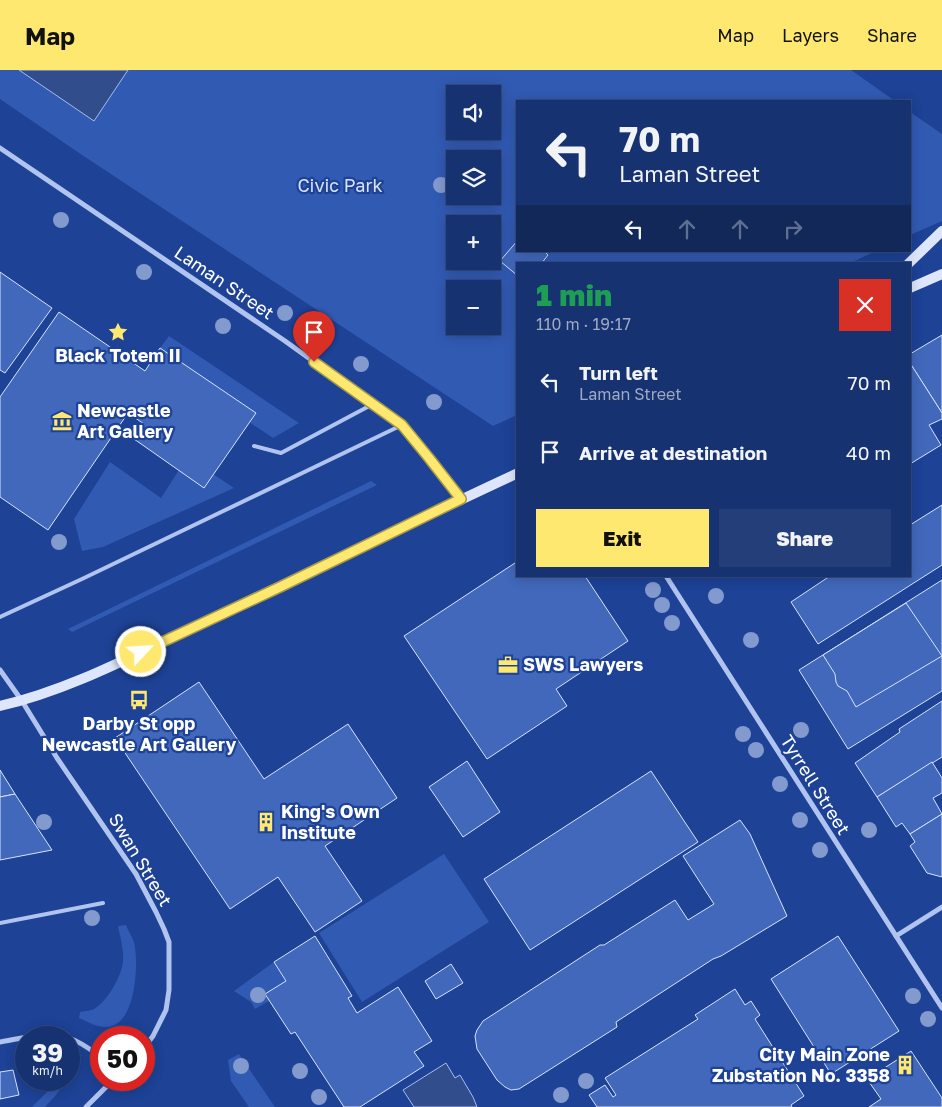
<!DOCTYPE html>
<meta charset="utf-8">
<style>
body{margin:0;font-family:"Golos Text",sans-serif;background:#233e78;color:#f1f3f6;height:100vh;display:flex;flex-direction:column;font-size:19px;white-space:nowrap}
*{box-sizing:border-box;margin:0}
p{font-size:16px;color:#9eaac3}
.icon{flex:none;width:28px;height:28px;fill:none;stroke:currentColor;stroke-width:2;stroke-linecap:round;stroke-linejoin:round}
.map{position:relative;flex:1;overflow:hidden}
.drawer{position:absolute;left:516px;top:192px;width:395px;height:315px;display:flex;flex-direction:column;background:#163270;border-radius:0px;box-shadow:0 2px 12px #0003,0 0 0 1px #354d83}
.drawer>*{flex:none}
.guide{position:absolute;left:516px;top:30px;width:395px;height:152px;border-radius:0px;box-shadow:0 2px 12px #0003,0 0 0 1px #354d83;background:#163270;color:#f1f3f6;overflow:hidden}
.buttons{position:absolute;left:446px;top:15px;display:grid;gap:10px}
.buttons a{display:grid;place-items:center;width:55px;height:55px;border-radius:0px;background:#163270;box-shadow:0 2px 12px #0003,0 0 0 1px #354d83;font-size:25px}
.speed{position:absolute;left:15px;top:956px;display:flex;gap:10px;font-size:25px;font-weight:700;text-align:center}
.speed>*{display:grid;place-content:center;width:65px;height:65px;border-radius:50%;background:#163270;box-shadow:0 2px 12px #0003,0 0 0 1px #354d83;line-height:1}
.speed small{font-size:12px;font-weight:400}
.speed .limit{border:8px solid #d22;background:#fff;color:#111}
.pin{position:absolute;display:grid;place-items:center;width:42px;height:42px;color:#fff;margin:-51px -21px;border-radius:50% 50% 50% 0;rotate:-45deg;box-shadow:0 0 5px #0007}
.pin .icon{rotate:45deg}
.me{position:absolute;width:55px;margin:-28px;rotate:65deg;stroke-linejoin:round;filter:drop-shadow(0 0 4px #0008)}
.turn{display:flex;align-items:center;gap:18px;height:105px;padding:0 20px;font-size:22px}
.turn .icon{width:65px;height:65px;stroke-width:2.5}
.turn b{display:block;font-size:35px;line-height:42px}
.lanes{display:flex;align-items:center;height:48px;padding:0 20px;background:#0003;justify-content:center;gap:25px;direction:ltr}
.lanes .off{opacity:.35}
.round{display:grid;place-items:center;flex:none;width:52px;height:52px;border-radius:0px;background:#233e78}
.head{display:flex;align-items:center;justify-content:space-between;height:85px;padding:0 20px}
h1{font-size:30px;font-weight:800;line-height:38px;color:#1e9e55}
.cta{display:flex;gap:10px;margin-top:auto;padding:10px 20px}
.cta a{flex:1;height:58px;border-radius:0px;background:#fee86f;color:#111;font-size:20px;font-weight:800;line-height:58px;text-align:center}
.cta a+a{background:#233e78;color:#f1f3f6}
ul{padding:0;list-style:none}
li{display:flex;align-items:center;gap:15px;height:70px;padding:0 20px}
li div{flex:1}
li b{display:block;font-size:19px}
li em{font-style:normal}
header{display:flex;align-items:center;gap:30px;box-sizing:border-box;height:70px;padding:0 25px;background:#fee86f;color:#111}
header strong{font-size:24px}
nav{display:flex;gap:28px;margin-inline-start:auto;font-size:18px}
.map>svg:first-child{display:block}
.green{fill:#315ab3;fill-rule:evenodd}
.water{fill:#324d8b;stroke:#a4bdf1}
.building{fill:#4168bb;stroke:#d7e2fb}
.lines{fill:none;stroke-linecap:round;stroke-linejoin:round}
.lane{stroke:#b0c4ef;stroke-width:4}
.street{stroke:#b0c4ef;stroke-width:5}
.secondary{stroke:#dee6fb;stroke-width:10}
.tree{fill:#839ace}
.route-casing{stroke:#a59748;stroke-width:12}
.route{stroke:#fee86f;stroke-width:9}
.labels{text-anchor:middle;stroke-width:4.5;stroke-linejoin:round;paint-order:stroke}
.park-label{font-size:18px;fill:#d7e2fb;stroke:#1d4296}
.street-label{font-size:18px;fill:#fff;stroke:#1d4296}
.poi-label{font-size:18px;font-weight:bold;fill:#fff;stroke:#1d4296;text-anchor:start}
</style>
<header>
<strong>Map</strong>
<nav><a>Map</a><a>Layers</a><a>Share</a></nav>
</header>
<div class="map">
<svg width="942" height="1037" viewBox="0 0 942 1037">
<rect width="100%" height="100%" fill="#1d4296"/>
<g class="green">
<path d="M 0,0 L 851,0 L 895,31 L 518,31 L 518,181 L 876,181 L 848,194 L 518,194 L 517,345 L 493,356 L 82,85 L 0,29 ZM 455,24 L 492,24 L 492,61 L 455,61 ZM 455,89 L 492,89 L 492,126 L 455,126 ZM 455,154 L 492,154 L 492,191 L 455,191 ZM 455,219 L 492,219 L 492,256 L 455,256 Z"/>
<path d="M 910,42 L 942,64 L 942,151 L 910,165 Z"/>
<path d="M 169,266 L 299,353 L 273,368 L 249,352 L 256,343 L 160,278 Z"/>
<path d="M 110,392 L 161,428 L 179,400 L 213,404 L 234,418 L 103,477 L 82,481 L 74,449 Z"/>
<path d="M 371,411 L 377,415 L 72,562 L 68,559 Z"/>
<path d="M 444,784 L 489,852 L 362,932 L 319,863 Z"/>
<path d="M 126,855 C 128,861 132,866 134,872 C 139,892 136,949 112,956 C 101,960 88,952 79,948 L 80,942 C 84,941 88,941 92,940 C 106,934 122,906 123,891 C 124,879 120,867 118,856 Z"/>
<path d="M 274,892 L 286,911 L 266,925 L 269,931 L 255,939 L 251,932 L 234,921 Z"/>
<path d="M 239,984 L 275,1037 L 249,1037 L 231,1011 L 228,990 Z"/>
<path d="M 51,1010 L 63,1010 C 62,1021 52,1029 45,1037 L 32,1037 L 52,1017 Z"/>
</g>
<g class="water">
<path d="M 19,0 L 128,0 L 94,51 Z"/>
<path d="M 446,993 L 455,1008 L 460,1005 L 473,1027 L 477,1037 L 414,1037 L 403,1020 Z"/>
</g>
<g class="building">
<path d="M 518,170 L 518,181 L 544,181 L 548,185 L 541,194 L 518,194 L 518,206 L 500,191 Z"/>
<path d="M 0,202 L 52,238 L 5,303 L 0,300 Z"/>
<path d="M 59,242 L 145,301 L 160,278 L 256,343 L 204,418 L 134,369 L 144,354 L 128,343 L 48,460 L 0,427 L 0,327 Z"/>
<path d="M 942,265 L 942,343 L 910,293 L 910,284 Z"/>
<path d="M 910,293 L 942,343 L 942,349 L 929,355 L 941,375 L 910,394 Z"/>
<path d="M 942,435 L 942,495 L 818,574 L 791,532 L 830,506 L 910,506 L 910,455 Z"/>
<path d="M 518,491 L 518,506 L 585,506 L 628,571 L 556,619 L 567,636 L 487,689 L 404,566 Z"/>
<path d="M 942,510 L 942,621 L 848,679 L 799,600 Z"/>
<path d="M 906,533 L 942,586 L 856,637 L 847,621 L 838,616 L 836,612 L 835,604 L 823,585 Z"/>
<path d="M 199,612 L 264,709 L 348,654 L 397,728 L 325,776 L 362,831 L 315,862 L 278,807 L 230,839 L 115,668 Z"/>
<path d="M 942,631 L 942,687 L 877,727 L 855,693 L 900,662 L 899,659 Z"/>
<path d="M 467,691 L 500,742 L 463,767 L 429,717 Z"/>
<path d="M 932,692 L 942,708 L 942,723 L 933,728 L 942,744 L 910,764 L 902,753 L 896,757 L 877,727 Z"/>
<path d="M 0,700 L 15,724 L 0,727 Z"/>
<path d="M 651,701 L 698,772 L 530,880 L 484,809 Z"/>
<path d="M 15,724 L 52,780 L 0,790 L 0,727 Z"/>
<path d="M 942,744 L 942,807 L 927,803 L 910,776 L 915,772 L 910,764 Z"/>
<path d="M 740,750 L 750,764 L 787,846 L 721,886 L 713,889 L 616,952 L 617,957 L 519,1019 L 511,1020 L 505,1017 L 497,1010 L 477,979 L 475,966 L 477,960 L 483,951 L 600,875 L 604,875 L 675,830 L 688,850 L 714,834 L 683,786 Z"/>
<path d="M 315,866 L 352,926 L 348,928 L 357,943 L 398,917 L 432,971 L 414,982 L 424,996 L 360,1037 L 344,1037 L 295,962 L 291,964 L 265,924 L 286,911 L 274,892 Z"/>
<path d="M 838,866 L 899,961 L 831,1004 L 771,909 Z"/>
<path d="M 451,894 L 463,913 L 436,929 L 425,911 Z"/>
<path d="M 735,919 L 745,935 L 751,931 L 760,945 L 755,949 L 804,1026 L 791,1035 L 792,1037 L 597,1037 L 589,1025 L 605,1015 L 613,1027 L 616,1025 L 605,1008 L 698,949 L 695,945 Z"/>
<path d="M 911,981 L 942,1028 L 942,1037 L 869,1037 L 881,1029 L 867,1009 Z"/>
<path d="M 13,1000 L 19,1025 L 0,1029 L 0,1002 Z"/>
</g>
<g class="lines">
<g class="lane">
<path d="M 254,376 L 281,383 L 373,334"/>
<path d="M 0,547 L 82,509 L 402,355"/>
<path d="M 0,853 L 103,833"/>
</g>
<g class="street">
<path d="M 0,78 L 285,271 L 402,355 L 429,387 L 461,429"/>
<path d="M 666,506 L 942,938"/>
<path d="M 0,600 L 22,631 L 57,688 L 136,804 L 156,842 L 164,859 L 169,872 L 169,920 L 166,940 L 153,966 L 144,978"/>
<path d="M 896,866 L 942,837"/>
<path d="M 69,968 C 81,972 91,980 101,987"/>
<path d="M 0,972 C 23,968 42,962 65,968"/>
<path d="M 86,1037 L 113,1010"/>
</g>
<g class="secondary">
<path d="M 908,194 L 942,161"/>
<path d="M 910,218 L 942,204"/>
<path d="M 0,636 C 69,620 132,586 196,556 C 303,506 410,453 518,403"/>
</g>
</g>
<g class="tree">
<circle cx="441" cy="115" r="8"/>
<circle cx="61" cy="150" r="8"/>
<circle cx="144" cy="202" r="8"/>
<circle cx="285" cy="243" r="8"/>
<circle cx="223" cy="256" r="8"/>
<circle cx="361" cy="294" r="8"/>
<circle cx="434" cy="332" r="8"/>
<circle cx="59" cy="472" r="8"/>
<circle cx="653" cy="520" r="8"/>
<circle cx="716" cy="526" r="8"/>
<circle cx="662" cy="535" r="8"/>
<circle cx="672" cy="553" r="8"/>
<circle cx="751" cy="570" r="8"/>
<circle cx="801" cy="660" r="8"/>
<circle cx="743" cy="664" r="8"/>
<circle cx="756" cy="680" r="8"/>
<circle cx="780" cy="714" r="8"/>
<circle cx="800" cy="750" r="8"/>
<circle cx="44" cy="752" r="8"/>
<circle cx="869" cy="760" r="8"/>
<circle cx="820" cy="780" r="8"/>
<circle cx="92" cy="848" r="8"/>
<circle cx="258" cy="925" r="8"/>
<circle cx="913" cy="926" r="8"/>
<circle cx="928" cy="949" r="8"/>
<circle cx="241" cy="996" r="8"/>
<circle cx="300" cy="1001" r="8"/>
<circle cx="586" cy="1011" r="8"/>
<circle cx="561" cy="1025" r="8"/>
<circle cx="319" cy="1027" r="8"/>
</g>
<g class="lines">
<defs>
<path id="route" d="M 141,582 L 280,517 L 461,429 L 429,388 L 402,355 L 314,292"/>
</defs>
<use href="#route" class="route-casing"/>
<use href="#route" class="route"/>
</g>
<defs>
<symbol id="sight-bare" viewBox="-9 -9 18 18"><path d="M0-6L1.8-2.2L6-1.7L2.9 1.2L3.7 5.4L0 3.3L-3.7 5.4L-2.9 1.2L-6-1.7L-1.8-2.2Z" fill="#fee86f" stroke="#1d4296" stroke-width="2.5" paint-order="stroke"/></symbol>
<symbol id="museum-bare" viewBox="-9 -9 18 18"><path d="M0-6L6-3V-2H-6V-3ZM-5-1h2V3h-2ZM-1-1h2V3h-2ZM3-1h2V3H3ZM-6 4H6V6H-6Z" fill="#fee86f" stroke="#1d4296" stroke-width="2.5" paint-order="stroke"/></symbol>
<symbol id="office-bare" viewBox="-9 -9 18 18"><path d="M-6-3h4V-5.5h4V-3h4V5H-6ZM-1-4.5V-3h2v-1.5ZM-6 0V1H6V0Z" fill="#fee86f" stroke="#1d4296" stroke-width="2.5" paint-order="stroke"/></symbol>
<symbol id="bus-bare" viewBox="-9 -9 18 18"><path d="M-5-6H5V4H4V6H2V4H-2V6H-4V4H-5ZM-3.5-4V0h7V-4ZM-3.5 1.2v1.5H-2V1.2ZM2 1.2v1.5H3.5V1.2Z" fill="#fee86f" stroke="#1d4296" stroke-width="2.5" paint-order="stroke"/></symbol>
<symbol id="building-bare" viewBox="-9 -9 18 18"><path d="M-4-6H4V6H1V3H-1V6H-4ZM-2.5-4.3h1.7v1.8h-1.7ZM.8-4.3h1.7v1.8H.8ZM-2.5-1h1.7V.8h-1.7ZM.8-1h1.7V.8H.8Z" fill="#fee86f" stroke="#1d4296" stroke-width="2.5" paint-order="stroke"/></symbol>
</defs>
<g fill-rule="evenodd">
<use href="#sight-bare" x="104" y="248" width="28" height="28"/>
<use href="#museum-bare" x="48" y="337" width="28" height="28"/>
<use href="#office-bare" x="494" y="581" width="28" height="28"/>
<use href="#bus-bare" x="125" y="616" width="28" height="28"/>
<use href="#building-bare" x="252" y="738" width="28" height="28"/>
<use href="#building-bare" x="891" y="981" width="28" height="28"/>
</g>
<g class="labels">
<g class="park-label">
<text x="340" y="122">Civic Park</text>
</g>
<g class="street-label">
<text transform="translate(224 213) rotate(34)" y="6">Laman Street</text>
<text transform="translate(815 715) rotate(58)" y="6">Tyrrell Street</text>
<text transform="translate(140 790) rotate(59)" y="6">Swan Street</text>
</g>
<g class="poi-label">
<text x="118" y="292" text-anchor="middle">Black Totem II</text>
<text x="77" y="347">Newcastle<tspan x="77" dy="21">Art Gallery</tspan></text>
<text x="523" y="601">SWS Lawyers</text>
<text x="139" y="660" text-anchor="middle">Darby St opp<tspan x="139" dy="21">Newcastle Art Gallery</tspan></text>
<text x="281" y="748">King's Own<tspan x="281" dy="21">Institute</tspan></text>
<text x="890" y="991" text-anchor="end">City Main Zone<tspan x="890" dy="21">Zubstation No. 3358</tspan></text>
</g>
</g>
</svg>
<div class="buttons">
<a><svg class="icon" aria-label="sound" viewBox="0 0 24 24"><path d="M4 9h4l5-4v14l-5-4H4zM17 9q2 3 0 6"/></svg></a>
<a><svg class="icon" aria-label="layers" viewBox="0 0 24 24"><path d="M12 4l9 5-9 5-9-5zM3 14l9 5 9-5"/></svg></a>
<a>+</a>
<a>−</a>
</div>
<div class="speed"><div>39<small>km/h</small></div><div class="limit">50</div></div>
<div class="pin" style="left:314px;top:292px;background:#d93025"><svg class="icon" aria-label="arrive" viewBox="0 0 24 24"><path d="M6 21V4h12l-3 4 3 4H6"/></svg></div>
<svg class="me" style="left:141px;top:582px" viewBox="-20 -20 40 40"><circle r="17" fill="#fee86f" stroke="#fff" stroke-width="3"/><path d="M0-11L8 9 0 5-8 9z" fill="#fff"/></svg>
<div class="guide">
<div class="turn"><svg class="icon" aria-label="left" viewBox="0 0 24 24"><path d="M17 20v-9H6M10 6l-5 5 5 5"/></svg><div><b>70 m</b>Laman Street</div></div>
<div class="lanes"><svg class="icon" aria-label="left" viewBox="0 0 24 24"><path d="M17 20v-9H6M10 6l-5 5 5 5"/></svg><svg class="icon off" aria-label="ahead" viewBox="0 0 24 24"><path d="M12 20V5M6 11l6-6 6 6"/></svg><svg class="icon off" aria-label="ahead" viewBox="0 0 24 24"><path d="M12 20V5M6 11l6-6 6 6"/></svg><svg class="icon off" aria-label="right" viewBox="0 0 24 24"><path d="M7 20v-9h11M14 6l5 5-5 5"/></svg></div>
</div>
<section class="drawer">
<div class="head"><div><h1>1 min</h1><p>110 m · 19:17</p></div><a class="round" style="background:#d93025;color:#fff"><svg class="icon" aria-label="close" viewBox="0 0 24 24"><path d="M6 6l12 12M18 6L6 18"/></svg></a></div>
<ul>
<li><svg class="icon" aria-label="left" viewBox="0 0 24 24"><path d="M17 20v-9H6M10 6l-5 5 5 5"/></svg><div><b>Turn left</b><p>Laman Street</p></div><em>70 m</em></li>
<li><svg class="icon" aria-label="arrive" viewBox="0 0 24 24"><path d="M6 21V4h12l-3 4 3 4H6"/></svg><div><b>Arrive at destination</b></div><em>40 m</em></li>
</ul>
<div class="cta"><a>Exit</a><a>Share</a></div>
</section>
</div>
